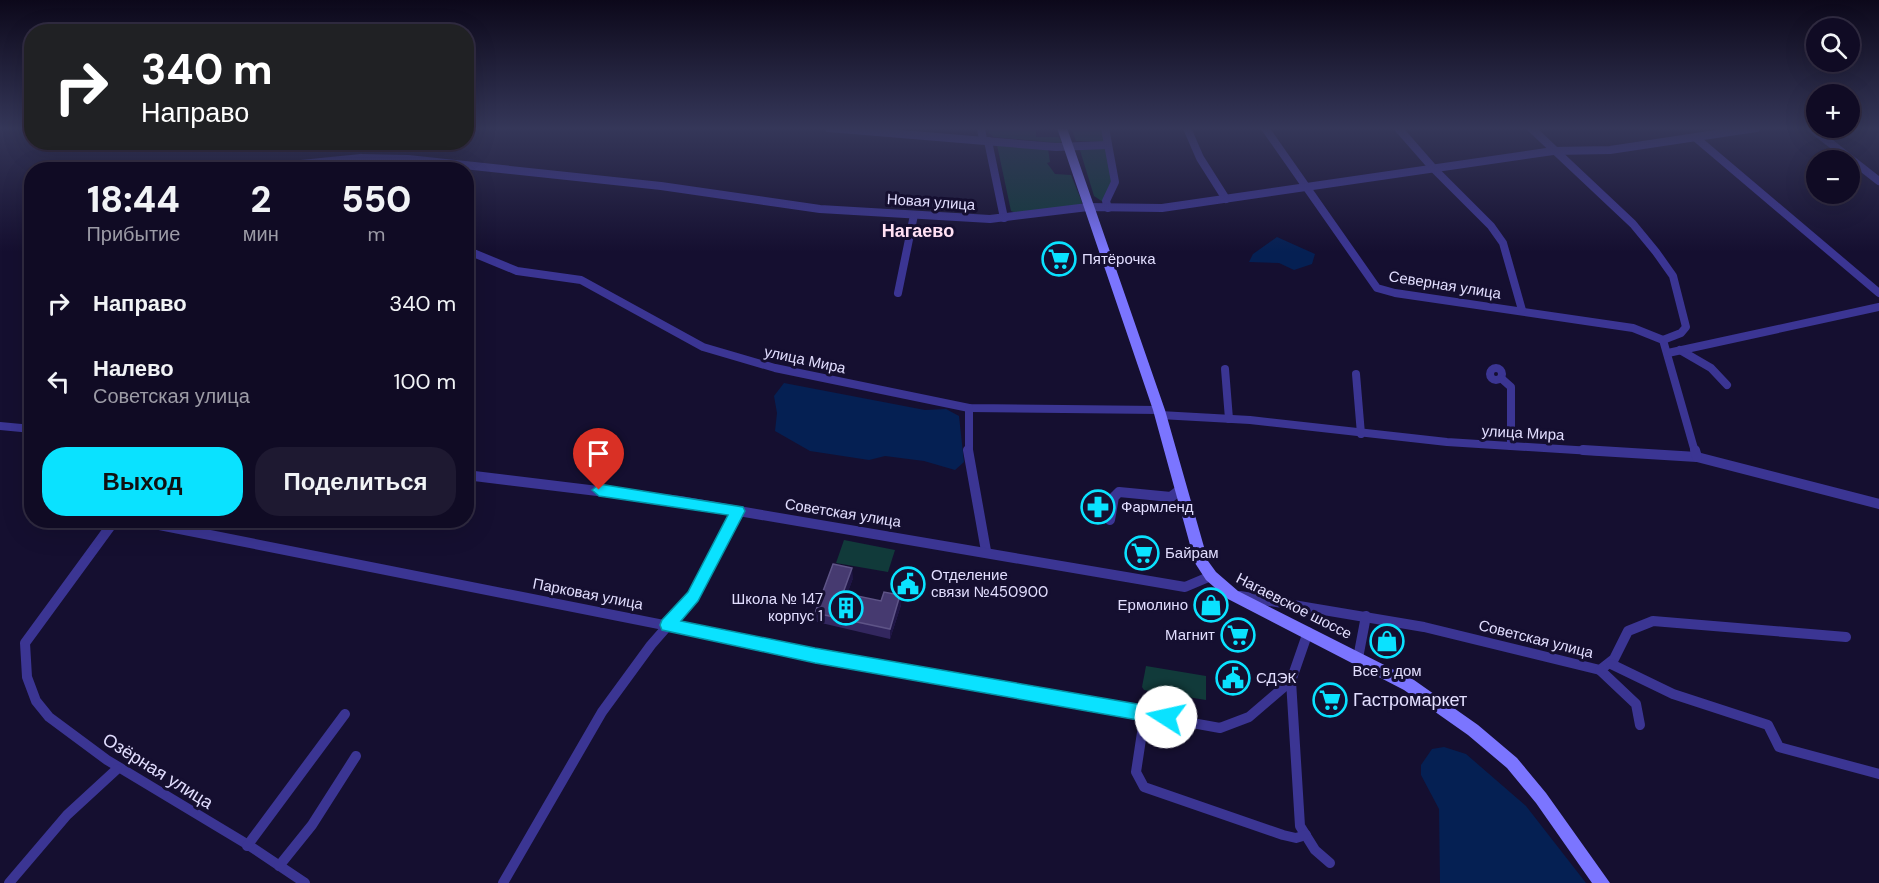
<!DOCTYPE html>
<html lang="ru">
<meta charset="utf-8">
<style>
body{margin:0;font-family:"DM Sans",sans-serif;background:#1e1931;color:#f1f3f6;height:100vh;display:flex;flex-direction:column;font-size:22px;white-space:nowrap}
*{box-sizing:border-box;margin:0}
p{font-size:20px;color:#9c9ba6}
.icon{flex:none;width:33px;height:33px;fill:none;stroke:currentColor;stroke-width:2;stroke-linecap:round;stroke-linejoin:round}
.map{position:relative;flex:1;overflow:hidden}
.drawer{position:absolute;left:24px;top:162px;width:450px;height:366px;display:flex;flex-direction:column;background:#100b24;border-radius:24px;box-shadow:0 6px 24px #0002,0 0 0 2px #302b41}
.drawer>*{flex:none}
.banner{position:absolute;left:24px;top:24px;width:450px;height:126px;border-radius:24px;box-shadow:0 6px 24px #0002,0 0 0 2px #302b41;background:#202124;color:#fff;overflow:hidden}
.fabs{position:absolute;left:1806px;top:18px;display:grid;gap:12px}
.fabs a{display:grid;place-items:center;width:54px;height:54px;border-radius:50%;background:#100b24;box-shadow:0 6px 24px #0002,0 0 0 2px #302b41;font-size:30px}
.pin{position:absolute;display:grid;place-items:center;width:51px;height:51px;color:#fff;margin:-62px -26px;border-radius:50% 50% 50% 0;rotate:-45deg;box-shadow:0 0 6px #0007}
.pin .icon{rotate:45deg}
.me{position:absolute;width:66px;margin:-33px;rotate:280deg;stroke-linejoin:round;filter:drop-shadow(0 0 4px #0008)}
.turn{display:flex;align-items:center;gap:21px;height:126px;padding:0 18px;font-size:27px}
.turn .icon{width:78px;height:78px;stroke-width:2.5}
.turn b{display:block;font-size:42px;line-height:51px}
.eta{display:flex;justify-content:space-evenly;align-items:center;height:102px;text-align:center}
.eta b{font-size:36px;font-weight:800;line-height:42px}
.cta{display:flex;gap:12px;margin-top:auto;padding:12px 18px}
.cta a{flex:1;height:69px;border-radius:24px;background:#0ae2ff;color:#111;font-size:24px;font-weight:800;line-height:69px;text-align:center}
.cta a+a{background:#1e1931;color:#f1f3f6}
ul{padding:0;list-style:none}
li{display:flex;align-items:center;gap:18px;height:78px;padding:0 18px}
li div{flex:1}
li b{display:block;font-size:22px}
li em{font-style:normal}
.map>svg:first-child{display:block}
.green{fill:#113a3a}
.water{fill:#052053}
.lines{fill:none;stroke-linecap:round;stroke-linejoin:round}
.street-far1{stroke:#3b3593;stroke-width:8}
.street{stroke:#3b3593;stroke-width:10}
.secondary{fill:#7b75ff;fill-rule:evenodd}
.wall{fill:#33275f}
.shaded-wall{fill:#1f1545}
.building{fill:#463a70;stroke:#5e5487;stroke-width:1.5}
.route{fill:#0ae2ff;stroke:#0693a6;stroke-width:1.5}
.labels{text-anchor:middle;stroke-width:6;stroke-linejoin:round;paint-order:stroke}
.street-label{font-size:15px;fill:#e2deff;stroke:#150f30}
.poi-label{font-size:15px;fill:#e2deff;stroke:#150f30;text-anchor:start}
.quarter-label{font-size:18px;font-weight:bold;fill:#ffe0f3;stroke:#150f30}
.near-poi-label{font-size:18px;fill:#e2deff;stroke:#150f30;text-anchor:start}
.near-street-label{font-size:18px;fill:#e2deff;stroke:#150f30}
</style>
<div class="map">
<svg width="1879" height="883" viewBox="0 0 1879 883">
<rect width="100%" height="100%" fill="#150f30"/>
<g class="green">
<path d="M 988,128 L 1056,128 L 1036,130 L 1036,137 L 1058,137 L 1062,141 L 1059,143 L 994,137 L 989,133 Z"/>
<path d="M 1071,128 L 1102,128 L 1105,142 L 1076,141 Z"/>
<path d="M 997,145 L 1048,149 L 1050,162 L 1047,163 L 1055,174 L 1071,175 L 1082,202 L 1081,205 L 1019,214 L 1011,211 Z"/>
<path d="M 1079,147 L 1106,147 L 1112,183 L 1103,202 L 1094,196 Z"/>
<path d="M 844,540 L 895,550 L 888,572 L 836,563 Z"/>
<path d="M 1146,666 L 1206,676 L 1206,700 L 1144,690 L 1142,687 Z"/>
</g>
<g class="water">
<path d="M 1277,237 L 1315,254 L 1312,264 L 1294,270 L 1279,263 L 1249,262 L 1253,254 Z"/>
<path d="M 784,383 L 925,410 L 946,409 L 959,416 L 964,462 L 955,470 L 924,461 L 885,456 L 869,460 L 810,451 L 775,431 L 777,413 L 774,396 Z"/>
<path d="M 1444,747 L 1466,754 L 1526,806 L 1586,883 L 1440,883 L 1439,809 L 1421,775 L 1421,765 L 1432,749 Z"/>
</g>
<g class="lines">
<g class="street-far1">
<path d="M 829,128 L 1056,147 L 1108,145"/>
<path d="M 981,128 L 983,140"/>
<path d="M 1105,128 L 1115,182 L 1106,201 L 1108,208"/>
<path d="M 1187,128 L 1200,158 L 1226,199"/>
<path d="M 1265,128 L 1377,288 L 1395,293 L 1633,328 L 1663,340"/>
<path d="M 1398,128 L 1433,168 L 1491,226 L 1503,243 L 1522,310"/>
<path d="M 1531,128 L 1633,224 L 1656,252 L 1673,276 L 1686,327 L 1681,333 L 1663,340 L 1695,452"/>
<path d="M 1811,128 L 1879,181"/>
<path d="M 1696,138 L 1879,293"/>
<path d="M 988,141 L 1004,218"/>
<path d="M 271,167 L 361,158 L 408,159 L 661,186 L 820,209 L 990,219 L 1088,207 L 1162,208 L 1553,151 L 1610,150 L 1756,128"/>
<path d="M 352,170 L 361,158"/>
<path d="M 466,250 L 517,271 L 581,280 L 703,347 L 775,368 L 969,408 L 1159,410"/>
<path d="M 898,293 L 914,215"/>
<path d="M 1680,350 L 1711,368 L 1727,385"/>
<path d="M 1668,353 L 1879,307"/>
<circle cx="1496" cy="374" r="6"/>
<path d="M 1225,369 L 1229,419"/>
<path d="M 1356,374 L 1361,434"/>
<path d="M 1502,379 L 1511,387 L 1511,446"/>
<path d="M 1160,415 L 1250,420 L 1447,442 L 1608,452"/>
<path d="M 0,426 L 32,429"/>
<path d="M 969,452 L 969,408"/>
</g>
<g class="street">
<path d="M 968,450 L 986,551"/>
<path d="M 1583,450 L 1697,457 L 1879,504"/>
<path d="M 1695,450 L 1697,457"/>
<path d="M 466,475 L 680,501 L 1185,587 L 1211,576"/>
<path d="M 115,520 L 25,643 L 27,677 L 36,701 L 49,717 L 107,760 L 250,846 L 305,883"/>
<path d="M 134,520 L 815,655 L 1220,728 L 1249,717 L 1291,681 L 1308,632"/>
<path d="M 1110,520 L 1114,497 L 1119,492 L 1171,497 L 1181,489"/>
<path d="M 1240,596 L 1424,627 L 1600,670 L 1614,659 L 1628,631 L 1653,621 L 1846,637"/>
<path d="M 1358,658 L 1366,616"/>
<path d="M 1611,664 L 1673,694 L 1768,725 L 1779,747 L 1879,774"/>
<path d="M 1600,670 L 1636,704 L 1640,725"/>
<path d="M 1291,681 L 1300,826 L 1315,850 L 1330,863"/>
<path d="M 1145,713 L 1136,772 L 1144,787 L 1283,835 L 1296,838 L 1306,835"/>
<path d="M 247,846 L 345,714"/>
<path d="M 279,866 L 312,825 L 356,756"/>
<path d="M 9,883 L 67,815 L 117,769"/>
<path d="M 503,883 L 602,712 L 651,645 L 693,597 L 738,511"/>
</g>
<path class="secondary" d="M 1057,128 L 1067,128 L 1165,410 L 1208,561 L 1216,572 L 1238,591 L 1414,680 L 1478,725 L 1517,758 L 1546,793 L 1610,883 L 1592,883 L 1536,803 L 1507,768 L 1468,735 L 1404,690 L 1228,599 L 1206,580 L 1195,563 L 1153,410 Z"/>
</g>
<path class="wall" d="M 853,578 L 847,594 L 901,605 L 890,639 L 817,622 L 815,613 Z"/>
<g class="shaded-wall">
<path d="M 852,568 L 853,578 L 844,603 L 843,593 Z"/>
<path d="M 900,595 L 901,605 L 890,639 L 890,629 Z"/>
</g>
<path class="building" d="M 833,564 L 852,568 L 843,593 L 881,601 L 884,592 L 900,595 L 890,629 L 815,613 Z"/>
<linearGradient id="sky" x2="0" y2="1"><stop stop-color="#0c081a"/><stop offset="0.51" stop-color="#353759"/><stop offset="1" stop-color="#353759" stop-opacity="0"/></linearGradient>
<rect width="1879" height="252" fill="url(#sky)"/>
<path class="route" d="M 599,484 L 743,507 L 745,511 L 698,601 L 681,621 L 815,648 L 1166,709 L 1171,712 L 1174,717 L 1171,723 L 1166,725 L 815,663 L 662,630 L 660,625 L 662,620 L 688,592 L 728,515 L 599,496 L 592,490 Z"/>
<defs>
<symbol id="supermarket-ring" viewBox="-11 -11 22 22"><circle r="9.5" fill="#150f30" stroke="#0ae2ff" stroke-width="1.5"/><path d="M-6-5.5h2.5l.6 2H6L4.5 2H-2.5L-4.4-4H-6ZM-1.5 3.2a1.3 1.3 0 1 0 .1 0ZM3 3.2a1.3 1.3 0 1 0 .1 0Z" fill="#0ae2ff"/></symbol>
<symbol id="pharmacy-ring" viewBox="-11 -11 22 22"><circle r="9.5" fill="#150f30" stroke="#0ae2ff" stroke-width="1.5"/><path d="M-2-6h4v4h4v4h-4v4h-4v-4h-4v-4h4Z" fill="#0ae2ff"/></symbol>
<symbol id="civic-ring" viewBox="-11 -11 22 22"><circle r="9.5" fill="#150f30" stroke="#0ae2ff" stroke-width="1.5"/><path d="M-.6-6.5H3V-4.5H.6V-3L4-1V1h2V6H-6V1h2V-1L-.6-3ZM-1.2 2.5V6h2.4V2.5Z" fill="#0ae2ff"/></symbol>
<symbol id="shop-ring" viewBox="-11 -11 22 22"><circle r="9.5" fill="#150f30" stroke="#0ae2ff" stroke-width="1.5"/><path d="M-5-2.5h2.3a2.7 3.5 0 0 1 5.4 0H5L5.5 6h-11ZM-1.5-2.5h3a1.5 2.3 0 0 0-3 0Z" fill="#0ae2ff"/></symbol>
<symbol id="building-ring" viewBox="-11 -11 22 22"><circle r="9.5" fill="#150f30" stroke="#0ae2ff" stroke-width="1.5"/><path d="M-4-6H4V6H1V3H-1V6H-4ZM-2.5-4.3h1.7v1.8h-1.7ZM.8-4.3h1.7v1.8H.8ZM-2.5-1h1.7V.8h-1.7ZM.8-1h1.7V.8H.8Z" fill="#0ae2ff"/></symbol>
</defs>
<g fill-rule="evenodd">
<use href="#supermarket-ring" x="1040" y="240" width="38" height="38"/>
<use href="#pharmacy-ring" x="1079" y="488" width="38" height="38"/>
<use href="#supermarket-ring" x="1123" y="534" width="38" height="38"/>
<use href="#civic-ring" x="889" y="565" width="38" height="38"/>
<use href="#shop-ring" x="1192" y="586" width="38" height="38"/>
<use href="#building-ring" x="827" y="589" width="38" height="38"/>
<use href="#supermarket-ring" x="1219" y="616" width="38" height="38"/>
<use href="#shop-ring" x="1368" y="622" width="38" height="38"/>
<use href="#civic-ring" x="1214" y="659" width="38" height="38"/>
<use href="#supermarket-ring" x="1311" y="681" width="38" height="38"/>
</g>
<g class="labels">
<g class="street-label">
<text transform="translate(931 202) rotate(4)" y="5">Новая улица</text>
<text transform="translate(1445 285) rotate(9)" y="5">Северная улица</text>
<text transform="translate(805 360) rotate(12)" y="5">улица Мира</text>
<text transform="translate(1523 433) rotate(3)" y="5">улица Мира</text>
<text transform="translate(843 513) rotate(9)" y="5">Советская улица</text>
<text transform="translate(588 594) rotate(11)" y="5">Парковая улица</text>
<text transform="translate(1294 606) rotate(27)" y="5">Нагаевское шоссе</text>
<text transform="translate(1536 639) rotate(14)" y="5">Советская улица</text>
</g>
<g class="poi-label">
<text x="1082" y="264">Пятёрочка</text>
<text x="1121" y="512">Фармленд</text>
<text x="1165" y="558">Байрам</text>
<text x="931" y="580">Отделение<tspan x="931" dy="17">связи №450900</tspan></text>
<text x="823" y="604" text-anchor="end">Школа № 147<tspan x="823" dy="17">корпус 1</tspan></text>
<text x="1188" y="610" text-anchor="end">Ермолино</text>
<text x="1215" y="640" text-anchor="end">Магнит</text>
<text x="1387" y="676" text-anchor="middle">Все в дом</text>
<text x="1256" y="683">СДЭК</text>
</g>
<g class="quarter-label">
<text x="918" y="237">Нагаево</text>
</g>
<g class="near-poi-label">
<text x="1353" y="706">Гастромаркет</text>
</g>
<g class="near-street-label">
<text transform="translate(158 771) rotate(32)" y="6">Озёрная улица</text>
</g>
</g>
</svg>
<div class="fabs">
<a><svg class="icon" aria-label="search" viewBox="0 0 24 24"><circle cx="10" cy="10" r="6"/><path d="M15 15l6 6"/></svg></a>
<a>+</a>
<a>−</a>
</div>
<div class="pin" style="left:599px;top:490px;background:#d93025"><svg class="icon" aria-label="arrive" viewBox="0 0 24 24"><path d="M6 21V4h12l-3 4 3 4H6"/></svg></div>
<svg class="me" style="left:1166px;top:717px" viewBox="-20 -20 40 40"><circle r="19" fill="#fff"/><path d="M0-13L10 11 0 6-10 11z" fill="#0ae2ff"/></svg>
<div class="banner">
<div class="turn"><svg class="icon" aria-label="right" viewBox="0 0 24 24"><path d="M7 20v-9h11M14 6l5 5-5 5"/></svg><div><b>340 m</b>Направо</div></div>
</div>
<section class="drawer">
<div class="eta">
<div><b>18:44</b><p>Прибытие</p></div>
<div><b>2</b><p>мин</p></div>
<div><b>550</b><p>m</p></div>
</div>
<ul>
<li><svg class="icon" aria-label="right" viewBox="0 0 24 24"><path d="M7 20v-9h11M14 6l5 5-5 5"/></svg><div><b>Направо</b></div><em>340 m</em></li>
<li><svg class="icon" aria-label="left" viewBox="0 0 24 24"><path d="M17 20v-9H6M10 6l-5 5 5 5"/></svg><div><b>Налево</b><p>Советская улица</p></div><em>100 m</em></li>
</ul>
<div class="cta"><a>Выход</a><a>Поделиться</a></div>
</section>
</div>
